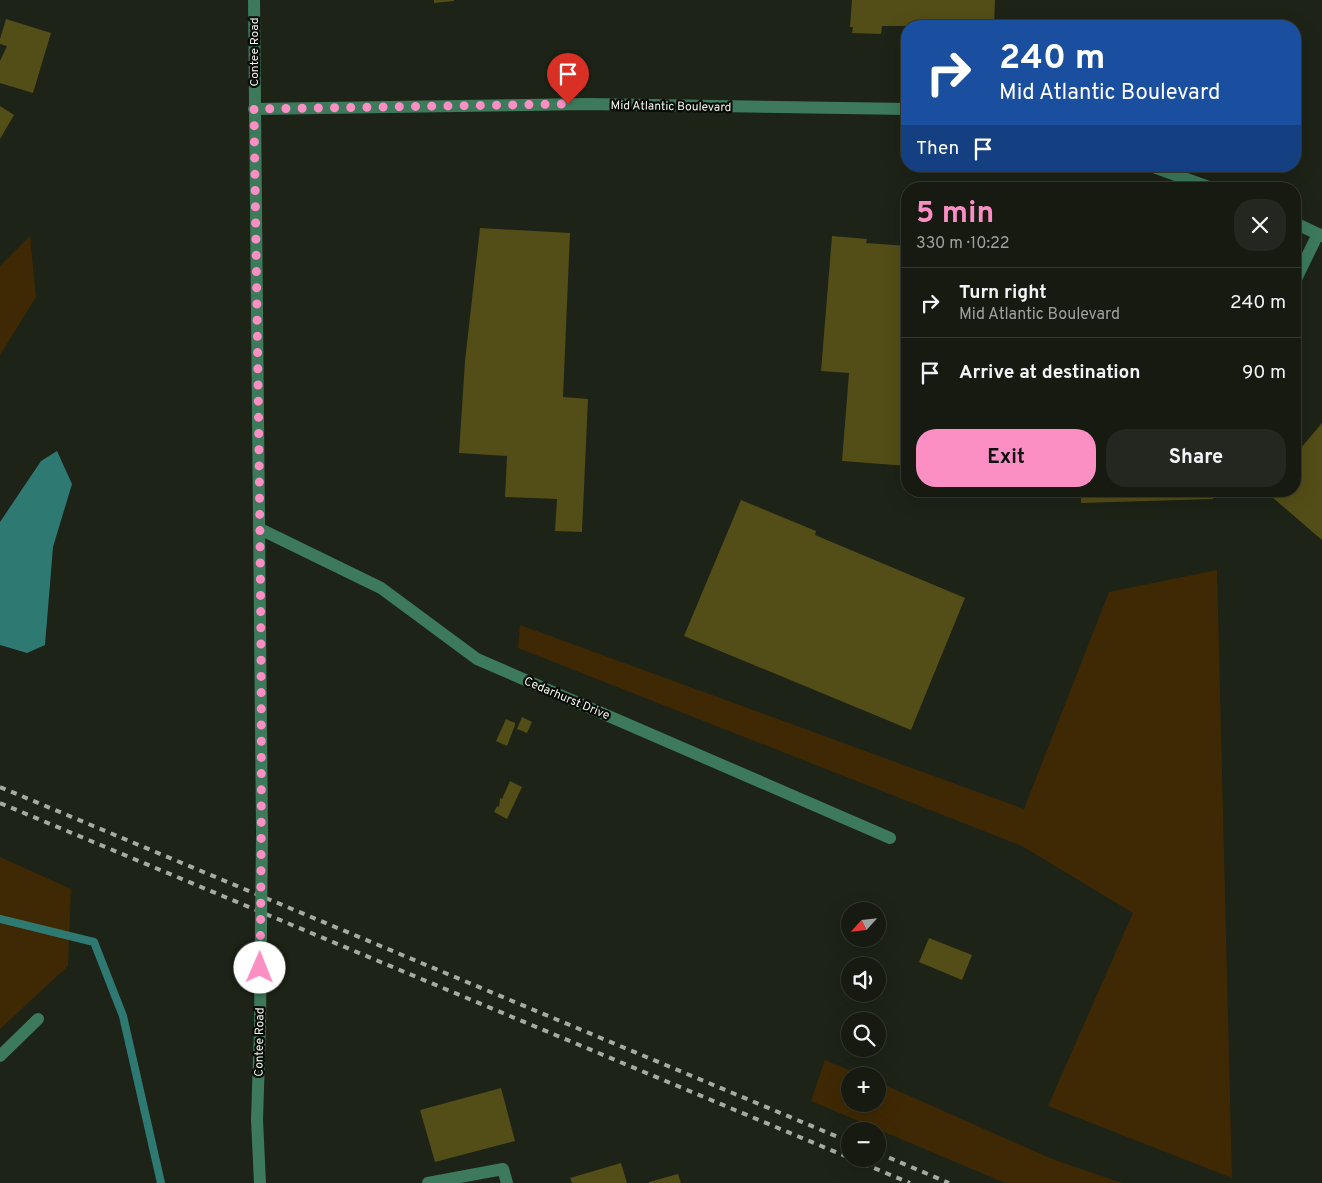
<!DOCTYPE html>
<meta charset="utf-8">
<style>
body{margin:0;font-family:Overpass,sans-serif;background:#23271f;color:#f1f3f6;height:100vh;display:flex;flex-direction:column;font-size:19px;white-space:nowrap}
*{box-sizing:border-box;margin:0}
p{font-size:16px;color:#9ea19f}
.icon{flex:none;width:28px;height:28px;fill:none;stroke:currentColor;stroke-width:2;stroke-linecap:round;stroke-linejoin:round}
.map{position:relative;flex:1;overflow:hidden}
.panel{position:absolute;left:901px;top:182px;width:400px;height:315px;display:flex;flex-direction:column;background:#161a11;border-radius:20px;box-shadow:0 5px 20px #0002,0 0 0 1px #353831}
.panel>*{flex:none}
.banner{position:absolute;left:901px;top:20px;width:400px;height:152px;border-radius:20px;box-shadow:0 5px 20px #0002,0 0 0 1px #353831;background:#1a4fa0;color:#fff;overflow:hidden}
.needle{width:32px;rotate:243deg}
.tools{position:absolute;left:841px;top:902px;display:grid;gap:10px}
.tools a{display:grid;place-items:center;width:45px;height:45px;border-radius:50%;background:#161a11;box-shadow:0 5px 20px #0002,0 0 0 1px #353831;font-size:25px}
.pin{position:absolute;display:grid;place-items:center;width:42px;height:42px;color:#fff;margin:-51px -21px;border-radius:50% 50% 50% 0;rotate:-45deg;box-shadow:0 0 5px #0007}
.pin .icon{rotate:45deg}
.me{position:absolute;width:55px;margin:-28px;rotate:1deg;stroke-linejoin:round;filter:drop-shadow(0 0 4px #0008)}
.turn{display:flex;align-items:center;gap:18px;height:105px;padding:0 15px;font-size:22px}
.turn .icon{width:65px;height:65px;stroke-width:2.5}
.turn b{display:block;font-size:35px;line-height:42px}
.then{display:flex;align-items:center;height:48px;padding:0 15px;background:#0003;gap:10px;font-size:19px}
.round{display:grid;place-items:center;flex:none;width:52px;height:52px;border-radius:20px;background:#23271f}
.headline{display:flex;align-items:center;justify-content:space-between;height:85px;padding:0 15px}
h1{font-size:30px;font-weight:700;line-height:38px;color:#fb8fc3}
.cta{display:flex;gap:10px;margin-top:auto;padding:10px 15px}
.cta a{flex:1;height:58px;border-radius:20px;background:#fb8fc3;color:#111;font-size:20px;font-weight:700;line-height:58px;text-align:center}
.cta a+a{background:#23271f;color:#f1f3f6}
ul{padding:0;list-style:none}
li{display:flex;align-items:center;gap:15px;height:70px;padding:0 15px;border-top:1px solid #353831}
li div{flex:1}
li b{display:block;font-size:19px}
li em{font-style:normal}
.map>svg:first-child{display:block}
.green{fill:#3f2904}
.water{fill:#2f7973}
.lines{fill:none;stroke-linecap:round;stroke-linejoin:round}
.stream{stroke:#2f7973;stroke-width:8}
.building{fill:#534d17}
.minor{stroke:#3c7a5b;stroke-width:12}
.rail{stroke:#a6aba2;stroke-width:4;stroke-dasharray:6 6;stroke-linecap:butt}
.minor-bridge{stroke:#3c7a5b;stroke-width:12}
.route{stroke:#fb8fc3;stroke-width:9;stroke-dasharray:0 16.2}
.labels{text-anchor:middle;stroke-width:4.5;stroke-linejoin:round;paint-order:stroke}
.street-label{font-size:12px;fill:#f2f7ef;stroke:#090b07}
</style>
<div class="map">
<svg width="1322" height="1183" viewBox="0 0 1322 1183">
<rect width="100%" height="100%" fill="#1d2317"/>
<g class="green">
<path d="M 30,236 L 36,297 L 0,355 L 0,266 Z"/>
<path d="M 1217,570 L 1232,1178 L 1048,1106 L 1133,913 L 1022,846 L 518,648 L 520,625 L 1024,809 L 1109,592 Z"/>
<path d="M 0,857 L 71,889 L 68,966 L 0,1029 Z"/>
<path d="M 825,1060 L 863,1076 L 850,1076 L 850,1104 L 878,1104 L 878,1082 L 1052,1159 L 1122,1183 L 1005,1183 L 811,1101 Z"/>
</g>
<path class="water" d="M 57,451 L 72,484 L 53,547 L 45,645 L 27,653 L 0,645 L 0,522 L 41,461 Z"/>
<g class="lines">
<path class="stream" d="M 0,919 L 94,942 L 123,1016 L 161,1183"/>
</g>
<g class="building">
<path d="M 434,0 L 454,0 L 454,1 L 434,3 Z"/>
<path d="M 852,0 L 995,0 L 994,26 L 882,26 L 881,34 L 852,33 L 853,27 L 850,27 Z"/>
<path d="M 6,19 L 51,33 L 33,93 L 0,83 L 0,61 L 7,46 L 0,44 L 0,39 Z"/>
<path d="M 0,106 L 14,115 L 0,139 Z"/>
<path d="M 480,228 L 570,233 L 563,397 L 588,399 L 582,532 L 555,531 L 557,499 L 505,497 L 507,456 L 459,453 L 465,361 Z"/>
<path d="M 832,236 L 867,239 L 866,243 L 908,246 L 908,466 L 842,461 L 849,373 L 821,371 Z"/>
<path d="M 1322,423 L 1322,540 L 1265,491 L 1295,491 L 1295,455 Z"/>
<path d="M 1081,491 L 1213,491 L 1213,499 L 1081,503 Z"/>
<path d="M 741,500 L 816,531 L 815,535 L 965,598 L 911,730 L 684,636 Z"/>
<path d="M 522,717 L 532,722 L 527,733 L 517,729 Z"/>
<path d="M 506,719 L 515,723 L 515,725 L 507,746 L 496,741 Z"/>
<path d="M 510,781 L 522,787 L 507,819 L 494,812 L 497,806 L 499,807 L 500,798 L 502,799 Z"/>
<path d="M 929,938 L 972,955 L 962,980 L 919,962 Z"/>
<path d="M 501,1088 L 515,1141 L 435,1162 L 420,1110 Z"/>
<path d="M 621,1163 L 627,1183 L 572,1183 L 570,1178 Z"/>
<path d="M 678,1174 L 681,1183 L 649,1183 L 649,1182 Z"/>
</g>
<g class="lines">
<g class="minor">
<path d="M 254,0 L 262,832"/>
<path d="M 254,109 L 587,104 L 908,109"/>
<path d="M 1151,166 L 1214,189"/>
<path d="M 1295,223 L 1322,236"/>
<path d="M 1295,281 L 1318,234"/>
<path d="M 260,529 L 381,588 L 477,659 L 890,838"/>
<path d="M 260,1027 L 257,1120 L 260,1183"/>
<path d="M 0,1056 L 38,1019"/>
<path d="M 428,1183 L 503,1169 L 507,1183"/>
</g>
<g class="rail">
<path d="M 0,787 L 850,1142"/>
<path d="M 0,803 L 850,1158"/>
<path d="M 878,1153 L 949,1183"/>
<path d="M 852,1159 L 910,1183"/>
</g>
<path class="minor-bridge" d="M 260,1027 L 262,832"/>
</g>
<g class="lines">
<path class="route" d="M 260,968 C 264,682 258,396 254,109 L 568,104"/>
</g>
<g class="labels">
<g class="street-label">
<text transform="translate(254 52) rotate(-90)" y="4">Contee Road</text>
<text transform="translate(671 106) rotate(1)" y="4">Mid Atlantic Boulevard</text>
<text transform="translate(567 698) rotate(23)" y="4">Cedarhurst Drive</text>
<text transform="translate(259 1042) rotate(-89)" y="4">Contee Road</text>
</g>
</g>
</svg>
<div class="tools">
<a><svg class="needle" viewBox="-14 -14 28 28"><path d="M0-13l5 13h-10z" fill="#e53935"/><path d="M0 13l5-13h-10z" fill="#9ea19f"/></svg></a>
<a><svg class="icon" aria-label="sound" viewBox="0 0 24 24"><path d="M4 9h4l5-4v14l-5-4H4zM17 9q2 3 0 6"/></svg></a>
<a><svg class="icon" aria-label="search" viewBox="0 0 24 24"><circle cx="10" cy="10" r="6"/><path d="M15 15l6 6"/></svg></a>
<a>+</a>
<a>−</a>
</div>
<div class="pin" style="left:568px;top:104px;background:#d93025"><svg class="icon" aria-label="arrive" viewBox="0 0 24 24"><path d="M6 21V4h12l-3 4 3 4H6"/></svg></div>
<svg class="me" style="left:260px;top:968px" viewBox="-20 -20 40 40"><circle r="19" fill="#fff"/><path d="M0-13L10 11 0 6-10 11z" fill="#fb8fc3"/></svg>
<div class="banner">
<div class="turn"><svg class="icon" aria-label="right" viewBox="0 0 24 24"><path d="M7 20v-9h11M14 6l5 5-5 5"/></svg><div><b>240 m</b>Mid Atlantic Boulevard</div></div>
<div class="then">Then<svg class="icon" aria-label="arrive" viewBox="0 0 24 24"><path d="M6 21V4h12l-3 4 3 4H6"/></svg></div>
</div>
<section class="panel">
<div class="headline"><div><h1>5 min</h1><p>330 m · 10:22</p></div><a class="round"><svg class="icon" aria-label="close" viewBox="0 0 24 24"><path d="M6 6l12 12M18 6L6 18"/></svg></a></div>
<ul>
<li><svg class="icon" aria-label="right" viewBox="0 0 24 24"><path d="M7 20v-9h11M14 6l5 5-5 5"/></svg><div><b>Turn right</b><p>Mid Atlantic Boulevard</p></div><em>240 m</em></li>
<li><svg class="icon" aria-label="arrive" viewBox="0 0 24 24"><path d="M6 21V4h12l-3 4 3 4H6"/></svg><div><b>Arrive at destination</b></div><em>90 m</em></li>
</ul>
<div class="cta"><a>Exit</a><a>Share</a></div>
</section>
</div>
